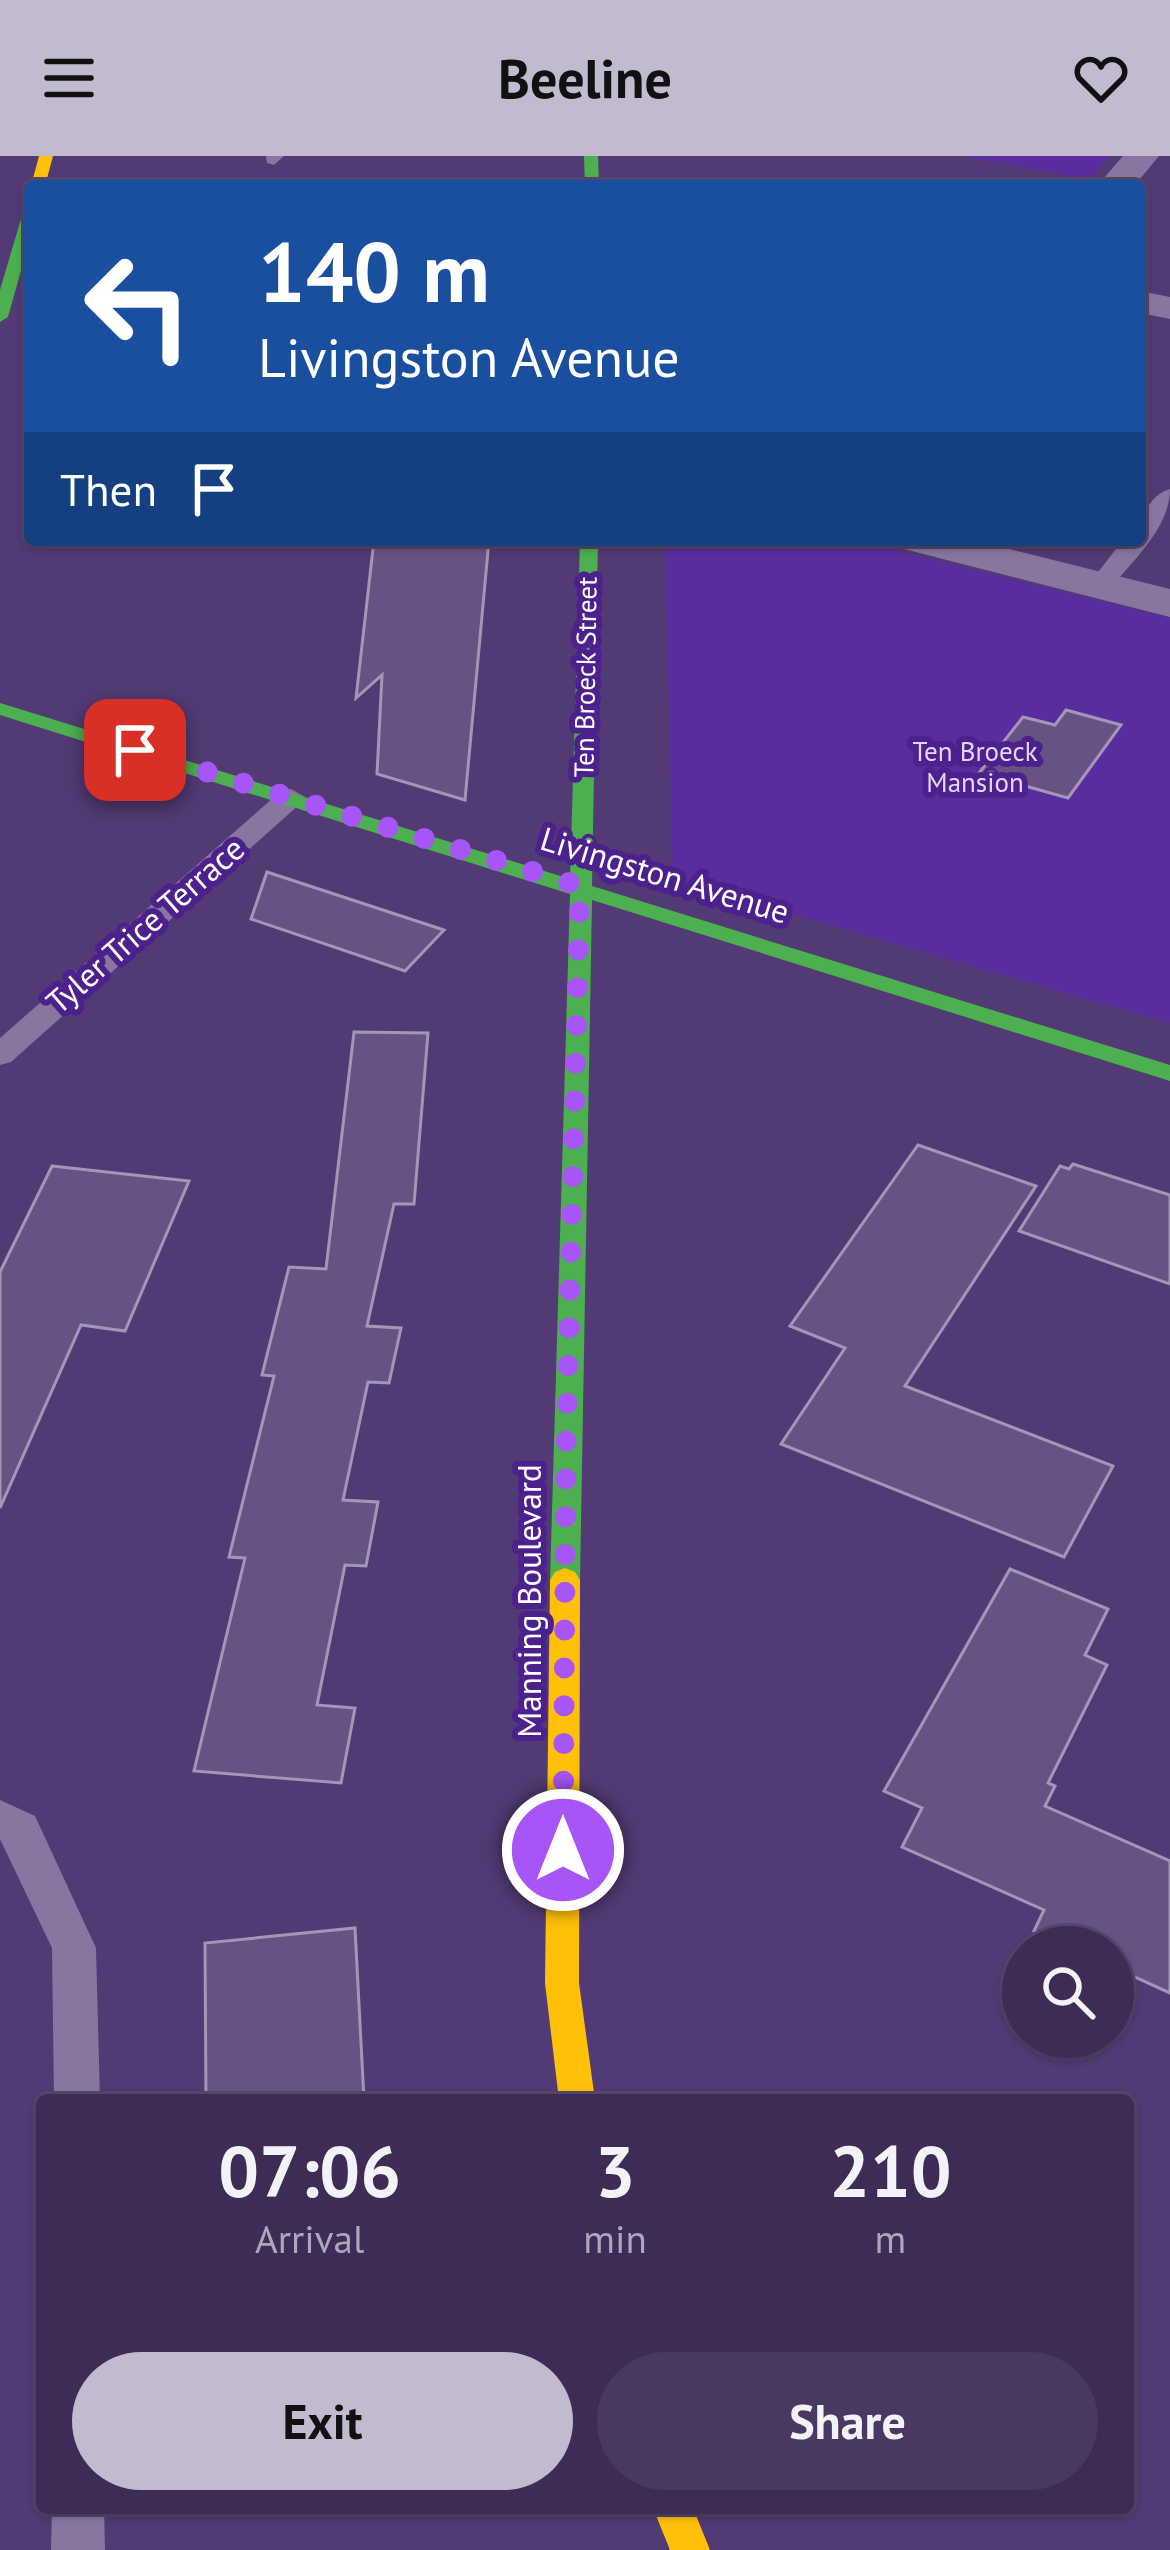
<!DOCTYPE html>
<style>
body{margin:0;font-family:"PT Sans",sans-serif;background:#493861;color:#f1f3f6;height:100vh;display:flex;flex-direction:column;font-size:45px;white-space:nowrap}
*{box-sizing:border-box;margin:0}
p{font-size:39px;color:#ada7ba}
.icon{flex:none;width:66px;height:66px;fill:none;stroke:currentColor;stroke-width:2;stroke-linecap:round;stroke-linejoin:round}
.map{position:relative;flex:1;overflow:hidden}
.drawer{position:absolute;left:36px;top:1938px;width:1098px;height:420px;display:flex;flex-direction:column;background:#3e2c57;border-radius:12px;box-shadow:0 3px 9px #0004,0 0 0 3px #57486d}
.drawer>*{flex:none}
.hud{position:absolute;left:24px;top:24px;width:1122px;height:366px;border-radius:12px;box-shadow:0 3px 9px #0004,0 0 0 3px #57486d;background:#1a4fa0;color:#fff;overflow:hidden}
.buttons{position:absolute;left:1002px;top:1770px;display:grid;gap:24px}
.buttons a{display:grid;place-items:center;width:132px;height:132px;border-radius:50%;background:#3e2c57;box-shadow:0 3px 9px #0004,0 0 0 3px #57486d;font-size:60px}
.pin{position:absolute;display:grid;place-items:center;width:102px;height:102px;color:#fff;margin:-51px;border-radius:24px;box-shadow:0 6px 18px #0006}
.me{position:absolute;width:132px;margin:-66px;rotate:0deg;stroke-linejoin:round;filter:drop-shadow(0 0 9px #0008)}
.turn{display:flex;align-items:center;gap:42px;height:252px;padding:0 36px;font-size:54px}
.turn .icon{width:156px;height:156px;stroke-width:2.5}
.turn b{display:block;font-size:84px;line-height:102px}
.then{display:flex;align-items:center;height:114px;padding:0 36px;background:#0003;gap:24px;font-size:45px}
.eta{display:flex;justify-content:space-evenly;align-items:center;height:204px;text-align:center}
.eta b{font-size:72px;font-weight:600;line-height:84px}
.primary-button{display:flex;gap:24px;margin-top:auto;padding:24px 36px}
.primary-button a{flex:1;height:138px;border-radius:72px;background:#c2bace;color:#111;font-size:48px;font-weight:600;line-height:138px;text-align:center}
.primary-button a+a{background:#493861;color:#f1f3f6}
header{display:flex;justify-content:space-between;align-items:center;height:156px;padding:0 36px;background:#c2bace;color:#111;font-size:54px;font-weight:600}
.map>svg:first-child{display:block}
.green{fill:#5a2d9e}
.building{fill:#675383;stroke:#a396b7;stroke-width:3}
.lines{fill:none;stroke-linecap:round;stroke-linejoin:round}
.lane{fill:#8876a1;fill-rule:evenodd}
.street{fill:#8876a1;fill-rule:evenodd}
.fast{fill:#4caf50;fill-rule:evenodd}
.slow{fill:#ffc107;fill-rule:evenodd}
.route{stroke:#a855f7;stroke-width:21;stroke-dasharray:0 37.8}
.labels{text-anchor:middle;stroke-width:12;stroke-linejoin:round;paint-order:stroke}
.far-street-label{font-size:27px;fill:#fff;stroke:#4d218d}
.far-park-label{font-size:27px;fill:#e2d5f9;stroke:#4d218d}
.street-label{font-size:33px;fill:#fff;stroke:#4d218d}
</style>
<header><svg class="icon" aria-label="menu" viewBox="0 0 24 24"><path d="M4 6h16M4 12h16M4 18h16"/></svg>Beeline<svg class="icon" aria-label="heart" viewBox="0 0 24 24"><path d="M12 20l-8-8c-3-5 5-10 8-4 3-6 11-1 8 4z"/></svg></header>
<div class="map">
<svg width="1170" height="2394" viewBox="0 0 1170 2394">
<rect width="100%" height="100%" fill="#523a74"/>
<g class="green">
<path d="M 959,0 L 1111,0 L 1088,23 Z"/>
<path d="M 665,384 L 852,384 L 1170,462 L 1170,867 L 673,724 Z"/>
</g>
<g class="building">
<path d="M 374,384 L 489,384 L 465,644 L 377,618 L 382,519 L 356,542 Z"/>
<path d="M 1066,554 L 1121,569 L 1068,642 L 979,617 L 1023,561 L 1055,569 Z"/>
<path d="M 267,716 L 444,774 L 405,815 L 251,763 Z"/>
<path d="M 354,876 L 428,877 L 414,1048 L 394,1048 L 367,1170 L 401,1172 L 389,1227 L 368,1226 L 343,1344 L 378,1346 L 366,1410 L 345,1409 L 317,1549 L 355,1552 L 341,1627 L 194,1615 L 245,1402 L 229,1401 L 274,1220 L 262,1219 L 289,1111 L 326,1113 Z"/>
<path d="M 918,989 L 1036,1030 L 905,1230 L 1113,1310 L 1064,1401 L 781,1288 L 845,1192 L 790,1170 Z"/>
<path d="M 1073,1008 L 1170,1039 L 1170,1128 L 1019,1075 L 1060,1010 L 1069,1013 Z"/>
<path d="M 52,1010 L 189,1025 L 125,1175 L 81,1169 L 0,1352 L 0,1116 Z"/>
<path d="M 1010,1413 L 1108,1453 L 1085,1499 L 1107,1509 L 1048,1627 L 1055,1630 L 1045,1650 L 1170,1705 L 1170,1837 L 1113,1811 L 1113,1791 L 1070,1791 L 1034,1775 L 1044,1754 L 902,1691 L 922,1652 L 884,1635 Z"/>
<path d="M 355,1772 L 364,1944 L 206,1944 L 205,1787 Z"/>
</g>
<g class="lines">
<g class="lane">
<path d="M 266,0 L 284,0 L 274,9 L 267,7 Z"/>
<path d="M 1170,333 C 1170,372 1133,404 1109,434 L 1091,434 L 1088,429 L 1123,384 L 1140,384 C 1140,364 1148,339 1170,333 Z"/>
<path d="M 291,633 L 305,641 L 301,647 L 11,906 L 0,909 L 0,882 L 281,635 Z"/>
<path d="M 0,1644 L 35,1660 L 96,1792 L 100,1944 L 54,1944 L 52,1792 L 0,1683 Z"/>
<path d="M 52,2352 L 104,2352 L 105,2394 L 51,2394 Z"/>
</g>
<g class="street">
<path d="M 1123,0 L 1159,0 L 1134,30 L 1097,30 Z"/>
<path d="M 1140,135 L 1170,141 L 1170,163 L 1140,157 Z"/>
<path d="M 898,384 L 973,384 L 1170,433 L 1170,461 L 904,393 Z"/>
</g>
<g class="fast">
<path d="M 584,0 L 598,0 L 599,30 L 585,30 Z"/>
<path d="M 30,52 L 30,82 L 8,161 L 0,166 L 0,134 L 23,56 Z"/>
<path d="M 580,384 L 598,384 L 592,730 L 1170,909 L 1170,925 L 592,744 L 580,1424 L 575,1432 L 565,1436 L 555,1432 L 550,1424 L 570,738 L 0,559 L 0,547 L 570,723 Z"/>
</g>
<g class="slow">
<path d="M 39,0 L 53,0 L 45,30 L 31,30 Z"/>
<path d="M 565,1412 L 575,1416 L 580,1424 L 579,1827 L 595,1944 L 559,1944 L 545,1827 L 550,1424 L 555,1416 Z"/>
<path d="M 653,2352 L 693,2352 L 710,2394 L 670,2394 Z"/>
</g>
</g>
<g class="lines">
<path class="route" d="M 135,594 L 580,730 L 566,1295 L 563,1694"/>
</g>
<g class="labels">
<g class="far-street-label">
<text transform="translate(586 521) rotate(-89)" y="9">Ten Broeck Street</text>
</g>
<g class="far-park-label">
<text x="975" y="605">Ten Broeck<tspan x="975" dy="31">Mansion</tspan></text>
</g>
<g class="street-label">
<text transform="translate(665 719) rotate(17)" y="12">Livingston Avenue</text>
<text transform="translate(145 769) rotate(-41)" y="12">Tyler Trice Terrace</text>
<text transform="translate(529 1445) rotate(-90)" y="12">Manning Boulevard</text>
</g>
</g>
</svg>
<div class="buttons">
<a><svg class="icon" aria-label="search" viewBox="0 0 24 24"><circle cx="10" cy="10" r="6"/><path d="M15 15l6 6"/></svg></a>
</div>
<div class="pin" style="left:135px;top:594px;background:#d93025"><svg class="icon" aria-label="arrive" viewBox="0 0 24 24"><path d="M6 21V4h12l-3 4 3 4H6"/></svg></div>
<svg class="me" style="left:563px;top:1694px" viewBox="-20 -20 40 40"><circle r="17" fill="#a855f7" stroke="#fff" stroke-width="3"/><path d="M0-11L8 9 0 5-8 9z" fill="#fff"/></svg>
<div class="hud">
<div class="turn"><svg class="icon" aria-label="left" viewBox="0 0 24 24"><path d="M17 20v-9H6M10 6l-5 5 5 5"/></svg><div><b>140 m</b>Livingston Avenue</div></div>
<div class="then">Then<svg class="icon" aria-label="arrive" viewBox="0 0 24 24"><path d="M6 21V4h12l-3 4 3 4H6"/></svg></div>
</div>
<section class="drawer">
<div class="eta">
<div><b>07:06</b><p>Arrival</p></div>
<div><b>3</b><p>min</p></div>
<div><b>210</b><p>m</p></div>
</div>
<div class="primary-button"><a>Exit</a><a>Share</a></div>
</section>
</div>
